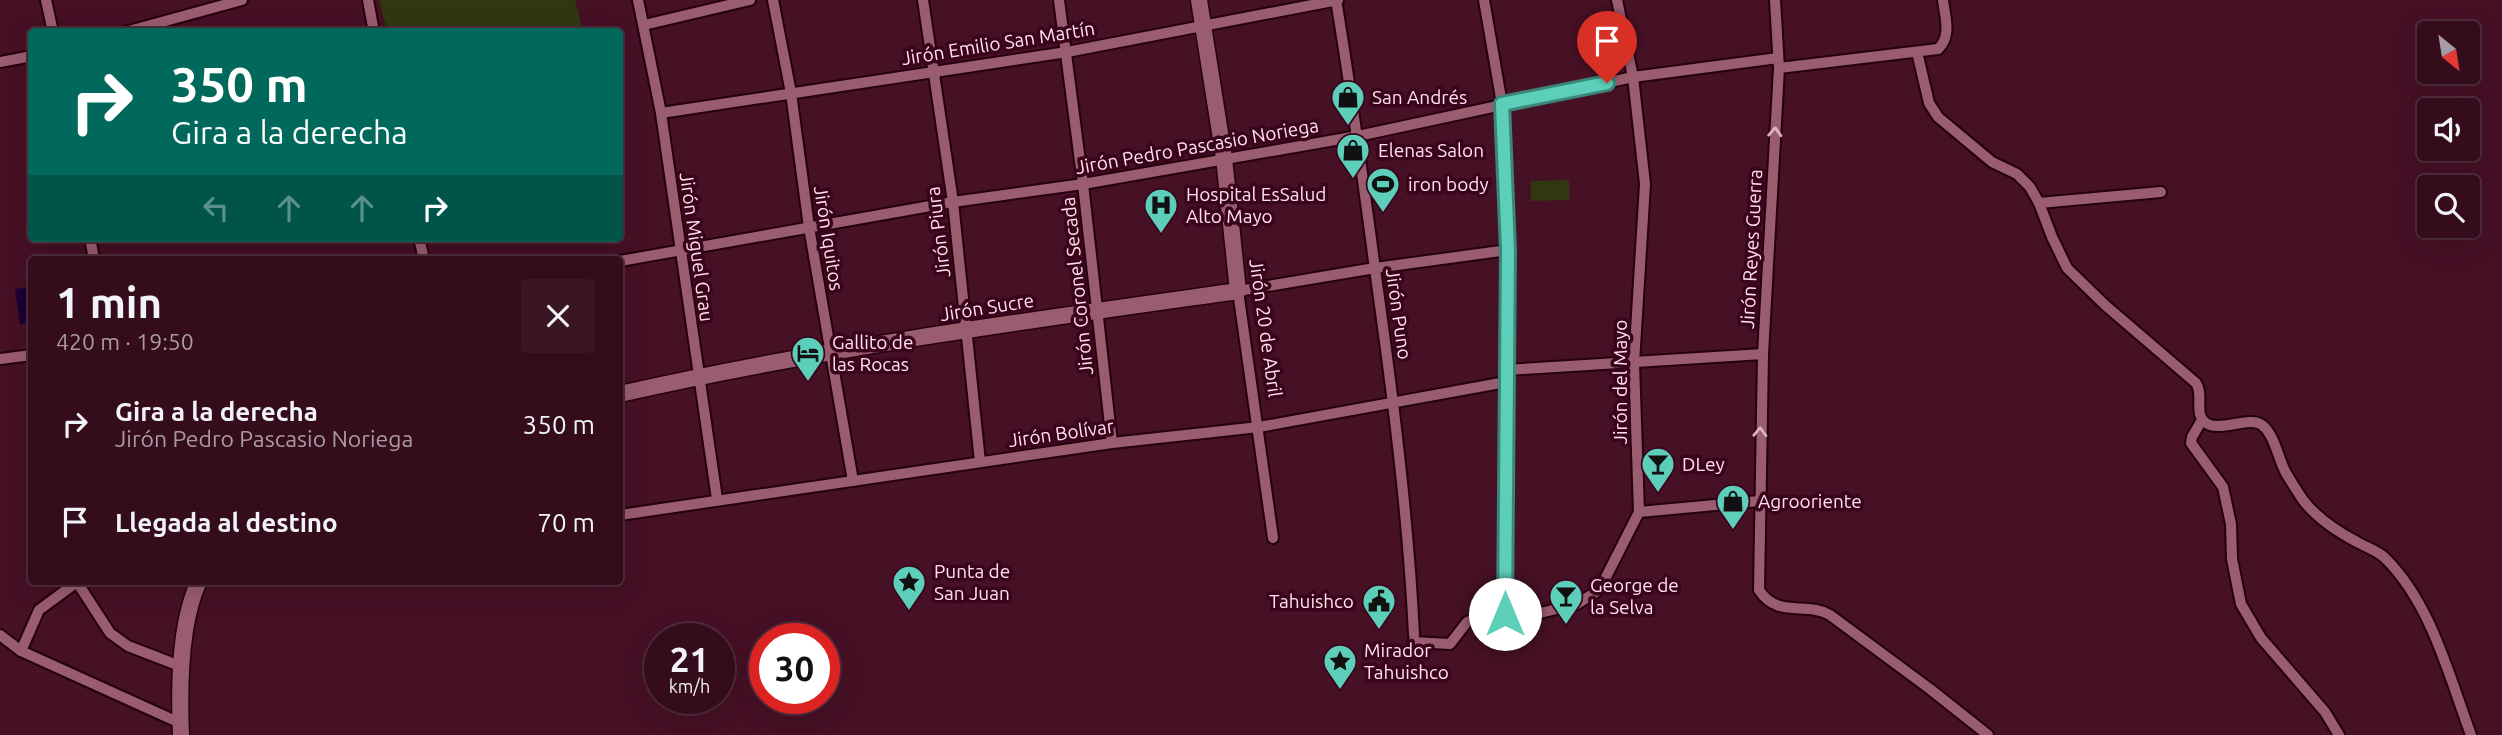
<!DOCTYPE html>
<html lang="es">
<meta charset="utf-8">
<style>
body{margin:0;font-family:Ubuntu,sans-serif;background:#3c1525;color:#f1f3f6;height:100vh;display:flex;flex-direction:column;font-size:26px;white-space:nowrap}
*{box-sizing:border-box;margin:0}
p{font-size:23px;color:#a99ba3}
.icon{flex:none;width:38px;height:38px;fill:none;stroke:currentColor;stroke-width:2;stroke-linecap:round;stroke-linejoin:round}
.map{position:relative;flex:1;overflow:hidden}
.details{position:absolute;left:28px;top:256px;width:595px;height:329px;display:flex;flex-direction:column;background:#340c1c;border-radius:7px;box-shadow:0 7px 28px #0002,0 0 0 2px #4e2c3b}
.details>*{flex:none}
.banner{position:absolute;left:28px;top:28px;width:595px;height:214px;border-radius:7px;box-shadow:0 7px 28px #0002,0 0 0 2px #4e2c3b;background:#00695c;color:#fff;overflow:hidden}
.needle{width:46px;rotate:150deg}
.fabs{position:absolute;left:2417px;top:21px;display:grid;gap:14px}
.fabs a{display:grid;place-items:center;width:63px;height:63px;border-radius:7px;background:#340c1c;box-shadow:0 7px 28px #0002,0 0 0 2px #4e2c3b;font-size:35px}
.speed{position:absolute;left:644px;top:623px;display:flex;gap:14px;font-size:35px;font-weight:700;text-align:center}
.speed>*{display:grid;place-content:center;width:91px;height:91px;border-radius:50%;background:#340c1c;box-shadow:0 7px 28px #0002,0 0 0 2px #4e2c3b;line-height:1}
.speed small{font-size:18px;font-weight:400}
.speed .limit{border:10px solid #d22;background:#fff;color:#111}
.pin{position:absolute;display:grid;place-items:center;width:60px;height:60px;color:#fff;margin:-72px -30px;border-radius:50% 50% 50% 0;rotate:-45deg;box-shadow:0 0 7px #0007}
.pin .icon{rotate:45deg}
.me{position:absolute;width:77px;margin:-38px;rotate:0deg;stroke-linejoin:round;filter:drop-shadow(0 0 5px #0008)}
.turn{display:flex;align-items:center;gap:24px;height:147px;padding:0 28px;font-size:32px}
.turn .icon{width:91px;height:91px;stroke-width:2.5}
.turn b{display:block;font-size:49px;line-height:60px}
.lanes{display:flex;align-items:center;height:66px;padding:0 28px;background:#0003;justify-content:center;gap:35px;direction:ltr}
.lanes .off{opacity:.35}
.round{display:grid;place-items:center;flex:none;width:74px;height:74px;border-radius:7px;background:#3c1525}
.head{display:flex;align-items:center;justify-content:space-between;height:119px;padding:0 28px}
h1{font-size:42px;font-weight:700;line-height:52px}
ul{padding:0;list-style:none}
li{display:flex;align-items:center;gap:21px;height:98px;padding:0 28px}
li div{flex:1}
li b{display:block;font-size:26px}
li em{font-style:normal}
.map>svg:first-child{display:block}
.green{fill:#303812}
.water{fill:#190033}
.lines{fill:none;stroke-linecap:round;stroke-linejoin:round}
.street-casing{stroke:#25010f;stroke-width:14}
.secondary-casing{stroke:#25010f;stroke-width:19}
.street{stroke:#9a5c6f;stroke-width:10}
.secondary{stroke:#9a5c6f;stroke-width:16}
.oneway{stroke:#dcb2be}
.route-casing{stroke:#3c8679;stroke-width:18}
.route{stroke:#5cceba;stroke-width:12}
.labels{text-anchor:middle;stroke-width:7;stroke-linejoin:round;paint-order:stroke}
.street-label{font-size:19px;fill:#ffe1e9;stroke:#3a051c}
.poi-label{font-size:19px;fill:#ffe1e9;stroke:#3a051c;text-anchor:start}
</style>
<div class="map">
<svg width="2502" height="735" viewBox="0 0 2502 735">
<rect width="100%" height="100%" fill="#461025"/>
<g class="green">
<path d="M 379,0 L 575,0 L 583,31 L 387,31 Z"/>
<path d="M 1569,180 L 1569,200 L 1531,201 L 1531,181 Z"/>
</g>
<path class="water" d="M 31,287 L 31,322 L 20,324 L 15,289 Z"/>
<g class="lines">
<defs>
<g id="street">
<path d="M 46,0 L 53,32"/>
<path d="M 368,0 L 374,32"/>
<path d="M 638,0 L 661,113 L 717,499"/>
<path d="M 773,0 L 791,93 L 809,227 L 853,481"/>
<path d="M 923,0 L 953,202 L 980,462"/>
<path d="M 1059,0 L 1083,184 L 1112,443"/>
<path d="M 1336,0 C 1351,89 1363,179 1375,269 C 1392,390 1408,512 1414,635"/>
<path d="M 1484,0 L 1502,104 L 1508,250 L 1505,614"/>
<path d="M 1775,0 L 1779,68 L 1763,354 L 1759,590 C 1778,619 1806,601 1830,615 L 1930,689 L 1988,735"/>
<path d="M 644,25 L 750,0"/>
<path d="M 125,32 L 242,0"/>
<path d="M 1917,52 L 1929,103 L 1938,117 L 1992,162 L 2017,174 L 2030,187 L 2039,203 L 2052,237 L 2067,268 L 2105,305 L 2196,383 C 2205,396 2191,418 2210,425 C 2225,430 2251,416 2262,425 C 2275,435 2278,459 2286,473 C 2291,482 2297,491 2303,500 C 2316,517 2338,532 2357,542 C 2366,547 2378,551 2385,558 C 2431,603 2449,676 2471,735"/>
<path d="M 0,62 L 32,56"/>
<path d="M 1779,68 L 1938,49 C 1952,36 1945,17 1943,0"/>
<path d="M 661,113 L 1067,52 L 1338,0"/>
<path d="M 2039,203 L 2161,192"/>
<path d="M 90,238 L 94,259"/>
<path d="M 419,238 L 424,259"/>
<path d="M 620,261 L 953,202 L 1083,184 L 1358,136 L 1633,77 L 1778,58"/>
<path d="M 0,359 L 32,355"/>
<path d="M 1506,370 L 1763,354"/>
<path d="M 2202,420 L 2192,437 L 2191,443 L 2223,487 L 2231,524 L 2232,559 L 2241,604 L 2261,638 L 2325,712 L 2339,735"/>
<path d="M 1639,512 L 1759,501"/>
<path d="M 620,515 L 1112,443 L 1259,427 L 1506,382"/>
<path d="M 1273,538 L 1238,291 L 1375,268 L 1508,250"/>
<path d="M 0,635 L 21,651 L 180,723"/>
<path d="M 1413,642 L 1450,644 L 1467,622 L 1487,613 L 1532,615 L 1577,604 L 1596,592 L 1605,579 L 1639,512 L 1634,363 L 1645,184 L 1633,77 L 1617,0"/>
<path d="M 21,651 L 39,610 L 77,582 L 110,633 L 128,646 L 180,666"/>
</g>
<g id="secondary">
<path d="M 620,394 C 823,348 1032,320 1238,291 L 1224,158 L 1199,0"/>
<path d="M 181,735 C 179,688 179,624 199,581"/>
</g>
</defs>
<use href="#street" class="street-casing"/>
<use href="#secondary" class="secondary-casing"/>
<use href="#street" class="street"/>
<use href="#secondary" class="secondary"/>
</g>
<defs><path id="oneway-chevron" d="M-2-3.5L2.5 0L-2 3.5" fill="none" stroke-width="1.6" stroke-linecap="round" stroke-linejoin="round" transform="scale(1.75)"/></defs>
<g class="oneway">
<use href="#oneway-chevron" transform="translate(1775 132) rotate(-87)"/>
<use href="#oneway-chevron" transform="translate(1760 432) rotate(-88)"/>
</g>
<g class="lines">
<defs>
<path id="route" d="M 1505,614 L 1508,250 L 1502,104 L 1607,83"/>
</defs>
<use href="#route" class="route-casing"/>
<use href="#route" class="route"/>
</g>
<defs>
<symbol id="shop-pin" viewBox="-11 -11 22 30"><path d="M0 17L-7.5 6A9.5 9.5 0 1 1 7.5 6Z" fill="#5cceba" stroke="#3a051c"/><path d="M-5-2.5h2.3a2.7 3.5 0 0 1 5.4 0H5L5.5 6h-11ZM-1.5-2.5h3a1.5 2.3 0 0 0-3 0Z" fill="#111"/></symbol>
<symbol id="stadium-pin" viewBox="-11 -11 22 30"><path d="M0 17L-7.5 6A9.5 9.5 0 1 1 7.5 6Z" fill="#5cceba" stroke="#3a051c"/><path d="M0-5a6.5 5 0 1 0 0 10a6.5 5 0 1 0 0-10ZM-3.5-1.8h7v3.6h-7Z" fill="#111"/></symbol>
<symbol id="hospital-pin" viewBox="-11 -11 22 30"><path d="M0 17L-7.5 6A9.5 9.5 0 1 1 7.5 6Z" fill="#5cceba" stroke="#3a051c"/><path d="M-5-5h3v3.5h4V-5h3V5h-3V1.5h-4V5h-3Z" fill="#111"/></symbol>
<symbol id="hotel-pin" viewBox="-11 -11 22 30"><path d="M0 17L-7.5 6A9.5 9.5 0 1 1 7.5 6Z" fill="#5cceba" stroke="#3a051c"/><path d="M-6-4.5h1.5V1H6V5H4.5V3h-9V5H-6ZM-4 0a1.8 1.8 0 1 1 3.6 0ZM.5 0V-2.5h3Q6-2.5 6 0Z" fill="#111"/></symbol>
<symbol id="bar-pin" viewBox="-11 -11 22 30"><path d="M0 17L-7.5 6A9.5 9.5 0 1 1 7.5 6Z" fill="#5cceba" stroke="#3a051c"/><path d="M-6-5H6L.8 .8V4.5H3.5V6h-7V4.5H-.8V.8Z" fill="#111"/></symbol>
<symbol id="sight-pin" viewBox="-11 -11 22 30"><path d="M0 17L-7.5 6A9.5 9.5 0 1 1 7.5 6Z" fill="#5cceba" stroke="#3a051c"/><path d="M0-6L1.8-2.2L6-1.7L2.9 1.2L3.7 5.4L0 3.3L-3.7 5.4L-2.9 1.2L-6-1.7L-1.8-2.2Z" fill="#111"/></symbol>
<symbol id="civic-pin" viewBox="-11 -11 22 30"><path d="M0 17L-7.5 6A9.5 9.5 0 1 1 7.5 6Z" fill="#5cceba" stroke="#3a051c"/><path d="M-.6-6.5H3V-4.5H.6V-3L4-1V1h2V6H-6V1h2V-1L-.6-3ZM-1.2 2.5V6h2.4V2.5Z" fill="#111"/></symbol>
</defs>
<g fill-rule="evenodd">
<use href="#shop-pin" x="1329" y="78" width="38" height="52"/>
<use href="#shop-pin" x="1334" y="131" width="38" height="52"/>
<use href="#stadium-pin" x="1364" y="165" width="38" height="52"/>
<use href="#hospital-pin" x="1142" y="186" width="38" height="52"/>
<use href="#hotel-pin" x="789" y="334" width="38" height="52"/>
<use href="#bar-pin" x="1639" y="445" width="38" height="52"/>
<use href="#shop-pin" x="1714" y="482" width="38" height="52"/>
<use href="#sight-pin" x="890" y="563" width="38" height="52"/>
<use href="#bar-pin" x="1547" y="577" width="38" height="52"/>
<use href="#civic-pin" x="1360" y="582" width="38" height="52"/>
<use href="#sight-pin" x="1321" y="642" width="38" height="52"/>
</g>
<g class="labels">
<g class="street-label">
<text transform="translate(998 43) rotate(-9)" y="7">Jirón Emilio San Martín</text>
<text transform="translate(1197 146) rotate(-10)" y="7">Jirón Pedro Pascasio Noriega</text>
<text transform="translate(938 232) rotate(-97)" y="7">Jirón Piura</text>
<text transform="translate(829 238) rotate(81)" y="7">Jirón Iquitos</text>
<text transform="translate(697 247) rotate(82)" y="7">Jirón Miguel Grau</text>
<text transform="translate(1751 249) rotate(-87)" y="7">Jirón Reyes Guerra</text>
<text transform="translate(1077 286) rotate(-96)" y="7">Jirón Coronel Secada</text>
<text transform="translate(987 307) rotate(-9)" y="7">Jirón Sucre</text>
<text transform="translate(1399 314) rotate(82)" y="7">Jirón Puno</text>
<text transform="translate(1266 328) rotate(82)" y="7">Jirón 20 de Abril</text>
<text transform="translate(1620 382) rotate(-90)" y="7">Jirón del Mayo</text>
<text transform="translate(1061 433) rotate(-8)" y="7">Jirón Bolívar</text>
</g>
<g class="poi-label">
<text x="1372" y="104">San Andrés</text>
<text x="1378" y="157">Elenas Salon</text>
<text x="1408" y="191">iron body</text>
<text x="1186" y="201">Hospital EsSalud<tspan x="1186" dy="22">Alto Mayo</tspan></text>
<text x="832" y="349">Gallito de<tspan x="832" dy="22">las Rocas</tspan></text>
<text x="1682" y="471">DLey</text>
<text x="1758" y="508">Agrooriente</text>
<text x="934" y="578">Punta de<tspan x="934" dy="22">San Juan</tspan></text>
<text x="1590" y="592">George de<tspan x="1590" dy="22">la Selva</tspan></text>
<text x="1354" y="608" text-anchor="end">Tahuishco</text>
<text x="1364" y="657">Mirador<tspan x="1364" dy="22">Tahuishco</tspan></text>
</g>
</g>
</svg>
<div class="fabs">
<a><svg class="needle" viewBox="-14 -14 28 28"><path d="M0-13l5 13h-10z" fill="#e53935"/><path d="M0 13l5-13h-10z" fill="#a99ba3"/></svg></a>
<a><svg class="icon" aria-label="sound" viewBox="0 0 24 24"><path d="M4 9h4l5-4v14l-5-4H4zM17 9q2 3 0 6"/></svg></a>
<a><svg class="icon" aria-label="search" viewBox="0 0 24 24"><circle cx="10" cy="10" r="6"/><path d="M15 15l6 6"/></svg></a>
</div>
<div class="speed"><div>21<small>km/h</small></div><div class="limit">30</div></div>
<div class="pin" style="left:1607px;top:83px;background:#d93025"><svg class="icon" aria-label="arrive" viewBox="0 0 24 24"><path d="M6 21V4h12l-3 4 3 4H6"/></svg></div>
<svg class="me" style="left:1505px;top:614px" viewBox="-20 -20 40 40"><circle r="19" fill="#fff"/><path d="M0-13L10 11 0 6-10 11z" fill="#5cceba"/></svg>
<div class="banner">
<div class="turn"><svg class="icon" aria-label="right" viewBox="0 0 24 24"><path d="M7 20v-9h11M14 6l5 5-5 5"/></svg><div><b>350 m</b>Gira a la derecha</div></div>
<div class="lanes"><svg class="icon off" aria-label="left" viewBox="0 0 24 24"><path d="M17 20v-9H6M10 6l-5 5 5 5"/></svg><svg class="icon off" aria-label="ahead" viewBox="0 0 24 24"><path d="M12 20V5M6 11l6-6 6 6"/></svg><svg class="icon off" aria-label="ahead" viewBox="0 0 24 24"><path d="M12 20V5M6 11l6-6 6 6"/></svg><svg class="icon" aria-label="right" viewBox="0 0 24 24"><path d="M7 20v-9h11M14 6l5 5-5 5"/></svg></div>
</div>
<section class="details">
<div class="head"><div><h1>1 min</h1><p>420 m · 19:50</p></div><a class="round"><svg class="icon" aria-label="close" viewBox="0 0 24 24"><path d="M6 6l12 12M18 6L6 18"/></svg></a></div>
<ul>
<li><svg class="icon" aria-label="right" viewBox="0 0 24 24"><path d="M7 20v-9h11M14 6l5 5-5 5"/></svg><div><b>Gira a la derecha</b><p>Jirón Pedro Pascasio Noriega</p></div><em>350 m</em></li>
<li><svg class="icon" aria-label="arrive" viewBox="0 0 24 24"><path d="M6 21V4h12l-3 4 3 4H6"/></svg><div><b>Llegada al destino</b></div><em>70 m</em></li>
</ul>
</section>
</div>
